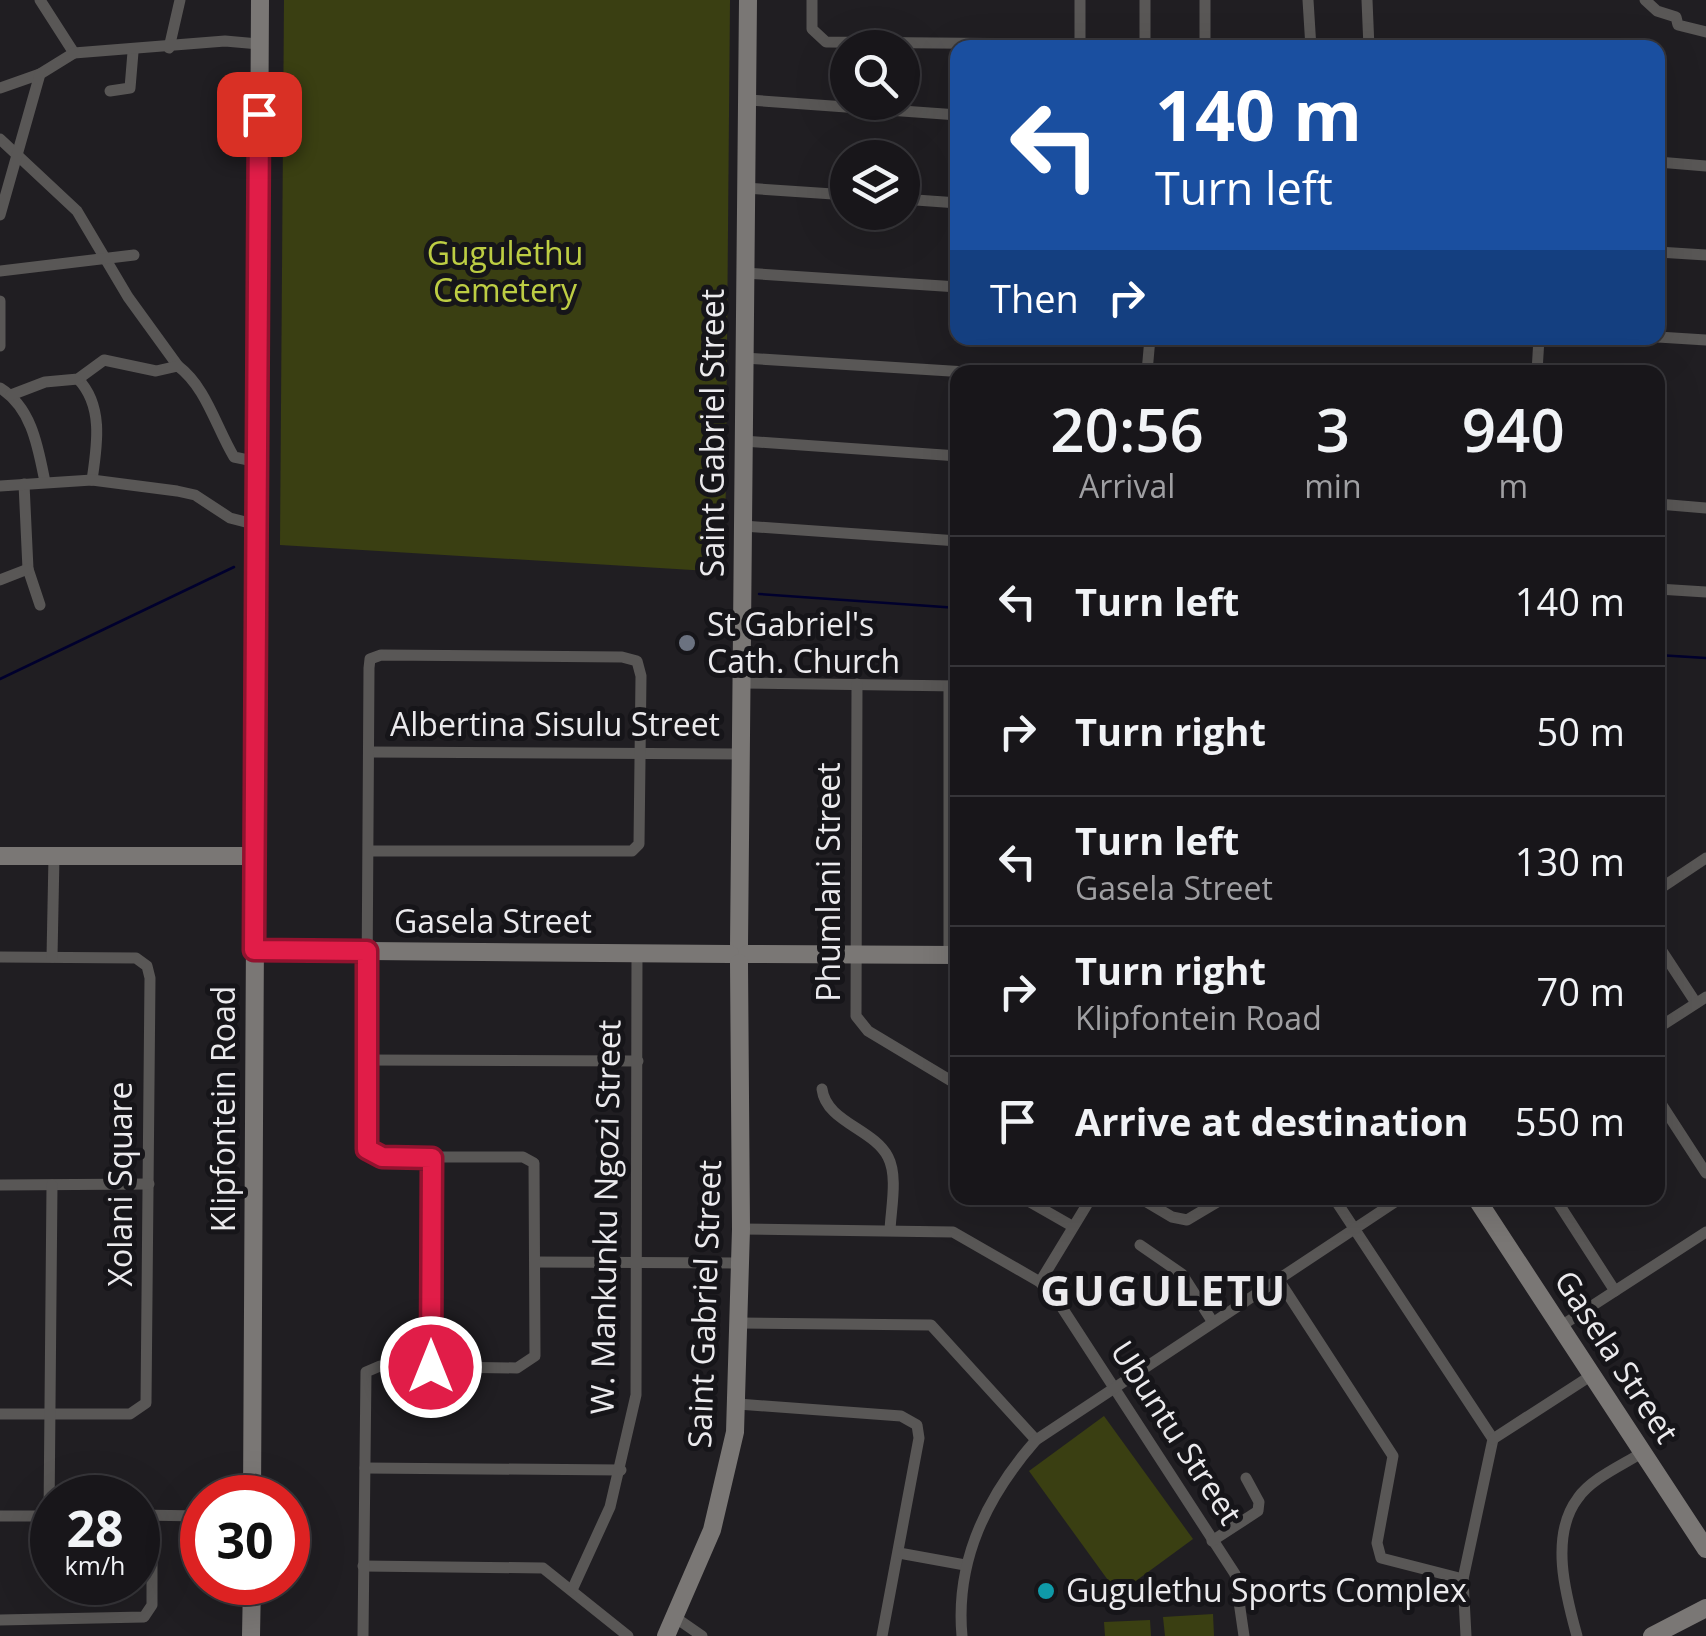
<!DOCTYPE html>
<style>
body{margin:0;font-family:"Open Sans",sans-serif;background:#252327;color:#f1f3f6;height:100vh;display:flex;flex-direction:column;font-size:38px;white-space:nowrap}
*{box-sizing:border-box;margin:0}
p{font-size:32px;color:#9f9fa2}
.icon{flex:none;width:55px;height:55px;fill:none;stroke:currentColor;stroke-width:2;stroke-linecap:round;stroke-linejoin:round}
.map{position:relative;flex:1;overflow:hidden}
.side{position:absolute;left:950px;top:365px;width:715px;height:840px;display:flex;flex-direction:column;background:#18161a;border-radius:20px;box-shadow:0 10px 40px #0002,0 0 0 2px #363539}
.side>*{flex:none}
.guide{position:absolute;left:950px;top:40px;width:715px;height:305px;border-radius:20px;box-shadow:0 10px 40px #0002,0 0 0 2px #363539;background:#1a4fa0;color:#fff;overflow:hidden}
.fabs{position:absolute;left:830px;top:30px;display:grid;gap:20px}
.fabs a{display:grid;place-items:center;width:90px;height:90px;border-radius:50%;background:#18161a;box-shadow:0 10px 40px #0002,0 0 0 2px #363539;font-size:50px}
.speed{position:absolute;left:30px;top:1475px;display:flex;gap:20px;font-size:50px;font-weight:700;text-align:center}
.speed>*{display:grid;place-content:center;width:130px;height:130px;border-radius:50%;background:#18161a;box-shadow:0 10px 40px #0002,0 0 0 2px #363539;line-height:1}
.speed small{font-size:25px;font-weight:400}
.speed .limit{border:15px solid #d22;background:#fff;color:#111}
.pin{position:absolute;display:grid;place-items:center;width:85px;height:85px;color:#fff;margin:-42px;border-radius:20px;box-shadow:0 5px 15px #0006}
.me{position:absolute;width:110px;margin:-55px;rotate:0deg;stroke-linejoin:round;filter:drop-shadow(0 0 8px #0008)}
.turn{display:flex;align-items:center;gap:35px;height:210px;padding:0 40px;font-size:45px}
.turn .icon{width:130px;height:130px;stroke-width:2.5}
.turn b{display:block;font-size:70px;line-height:85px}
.then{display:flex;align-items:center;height:95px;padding:0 40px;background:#0003;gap:20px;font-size:38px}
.eta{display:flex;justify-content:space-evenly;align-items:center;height:170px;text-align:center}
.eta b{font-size:60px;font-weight:600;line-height:70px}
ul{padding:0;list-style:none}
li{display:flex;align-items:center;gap:30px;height:130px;padding:0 40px;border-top:2px solid #363539}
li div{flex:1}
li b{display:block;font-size:38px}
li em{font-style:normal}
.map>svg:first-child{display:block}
.green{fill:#3a3f12}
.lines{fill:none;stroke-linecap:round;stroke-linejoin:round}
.stream{stroke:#00002d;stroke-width:2.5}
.street{stroke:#595756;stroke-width:11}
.secondary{stroke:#7a7775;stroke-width:18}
.route-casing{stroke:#92132f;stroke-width:25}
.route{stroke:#e11d48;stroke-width:18}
.worship-dot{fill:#6b7280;stroke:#161519;stroke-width:4}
.culture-dot{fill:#0f9aa8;stroke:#161519;stroke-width:4}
.labels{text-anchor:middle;stroke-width:10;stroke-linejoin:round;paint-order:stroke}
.park-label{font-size:32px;fill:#bdcd43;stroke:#161519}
.street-label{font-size:32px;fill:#ebeaed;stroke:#161519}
.poi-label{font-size:32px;fill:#ebeaed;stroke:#161519;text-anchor:start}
.district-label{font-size:42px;font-weight:bold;letter-spacing:2.5px;fill:#ebeaed;stroke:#161519}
</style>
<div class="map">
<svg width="1706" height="1636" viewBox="0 0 1706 1636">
<rect width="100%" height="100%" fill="#201e22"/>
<g class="green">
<path d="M 284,0 L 730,0 L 725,572 L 280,545 Z"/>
<path d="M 1104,1416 L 1193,1539 L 1118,1594 L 1029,1471 Z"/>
<path d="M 1213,1614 L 1214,1636 L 1165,1636 L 1163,1617 Z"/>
<path d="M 1150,1620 L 1151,1636 L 1105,1636 L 1104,1622 Z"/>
</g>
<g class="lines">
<g class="stream">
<path d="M 759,594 L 958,608"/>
<path d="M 1658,655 L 1706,658"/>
<path d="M 0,679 L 234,567"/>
</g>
<g class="street">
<path d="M 40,0 L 74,53"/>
<path d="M 812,0 L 812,29 L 826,42 L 1145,45"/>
<path d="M 1080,0 L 1080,45"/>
<path d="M 1308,0 L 1311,48"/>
<path d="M 1367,0 L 1369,48"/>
<path d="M 1645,0 L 1657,11 L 1676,17 L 1678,25 L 1706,32"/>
<path d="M 169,48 L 180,0"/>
<path d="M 1145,48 L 1145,0"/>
<path d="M 1205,48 L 1205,0"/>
<path d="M 0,88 L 40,74"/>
<path d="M 110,91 L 130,88 L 133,52"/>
<path d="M 749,100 L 958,115"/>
<path d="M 0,139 L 77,211 L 128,297 L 178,366"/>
<path d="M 1658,162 L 1706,166"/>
<path d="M 745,188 L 848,195"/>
<path d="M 902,199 L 958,203"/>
<path d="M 0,215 L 40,74 L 74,53 L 225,41 L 260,44"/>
<path d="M 1658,252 L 1706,255"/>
<path d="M 0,271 L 134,255"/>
<path d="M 744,273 L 958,287"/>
<path d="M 0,301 L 0,346"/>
<path d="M 1658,337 L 1706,340"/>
<path d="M 744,358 L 966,372"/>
<path d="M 1147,372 L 1150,338"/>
<path d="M 1537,372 L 1539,338"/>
<path d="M 78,379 C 104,406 97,446 92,480"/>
<path d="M 0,388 C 32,408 38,447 45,482"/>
<path d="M 11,395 L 45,382 L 78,379 L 104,360 L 156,371 L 178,366 C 206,387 216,427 234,457 L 258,462"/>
<path d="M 743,441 L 958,456"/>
<path d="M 24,484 L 28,569 L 40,605"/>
<path d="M 0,486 L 92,480 L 177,491 L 195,495 L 230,518 L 257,525"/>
<path d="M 1658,504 L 1706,508"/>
<path d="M 743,526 L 958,541"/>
<path d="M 0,580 L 28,569"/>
<path d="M 1658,589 L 1706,592"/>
<path d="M 741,683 L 958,686"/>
<path d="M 857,684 L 856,1016 L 868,1031 L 958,1085"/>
<path d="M 369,752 L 741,754"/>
<path d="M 1658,890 L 1706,858"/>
<path d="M 1658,945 L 1696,1003"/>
<path d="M 949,955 L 949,686"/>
<path d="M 0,957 L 136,958 L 147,966 L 150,978 L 146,1403 L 130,1414 L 0,1414"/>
<path d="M 52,957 L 54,856"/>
<path d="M 1658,1028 L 1706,997"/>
<path d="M 366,1060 L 638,1061"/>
<path d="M 822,1089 C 826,1122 874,1129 888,1157 C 898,1176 891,1208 890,1230"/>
<path d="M 1658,1099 L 1706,1173"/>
<path d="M 0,1185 L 149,1184"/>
<path d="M 1023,1198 L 1072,1226"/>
<path d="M 1140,1198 L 1172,1217 L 1187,1220 L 1224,1198"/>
<path d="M 1334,1198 L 1493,1439 L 1463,1579 L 1466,1636"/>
<path d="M 1555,1198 L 1615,1291"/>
<path d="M 741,1229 L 953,1232 L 1040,1282 L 1059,1303 L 1235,1574 L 1244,1636"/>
<path d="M 1140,1245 L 1182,1274 L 1212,1321"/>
<path d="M 535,1262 L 739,1263"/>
<path d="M 1278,1279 L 1393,1456 L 1377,1543 L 1381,1558 L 1463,1579"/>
<path d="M 1040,1282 L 1091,1198"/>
<path d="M 740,1323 L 931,1325 L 1036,1440"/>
<path d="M 1561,1326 L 1706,1232"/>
<path d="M 431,1367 L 432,1158"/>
<path d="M 738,1404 L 901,1416 L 917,1425 L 919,1438 L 882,1636"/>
<path d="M 1493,1439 L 1592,1375"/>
<path d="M 365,1468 L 621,1470"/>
<path d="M 138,1515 L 202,1516"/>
<path d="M 0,1516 L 52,1516"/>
<path d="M 49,1516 L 52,1185"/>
<path d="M 1212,1541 L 1258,1511 L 1259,1502 L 1246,1478"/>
<path d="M 899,1553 L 965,1565"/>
<path d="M 363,1566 L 543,1568 L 628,1636"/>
<path d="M 572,1590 L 610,1507 L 636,1395 L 637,953"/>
<path d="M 676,1618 L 702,1636"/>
<path d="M 0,1620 L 144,1617 L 152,1605 L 152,1515"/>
<path d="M 363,1636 L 366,1372 L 380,1366 L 517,1368 L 535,1356 L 534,1163 L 523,1157 L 382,1157 L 373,1156 L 366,1144 L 369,668 L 370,659 L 381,655 L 622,657 L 637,661 L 641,676 L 639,844 L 632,851 L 368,851"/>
<path d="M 962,1636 C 955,1560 987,1496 1036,1440 L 1401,1198"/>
<path d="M 1577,1636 C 1566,1596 1549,1536 1578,1498 C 1592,1478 1623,1465 1643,1452"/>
</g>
<g class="secondary">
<path d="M 0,856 L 254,856"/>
<path d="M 739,946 L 748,0"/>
<path d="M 254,950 L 730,954"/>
<path d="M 747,954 L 958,955"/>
<path d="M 1476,1198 L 1706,1549"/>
<path d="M 252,1498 L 260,0"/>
<path d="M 251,1636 L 252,1582"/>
<path d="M 666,1636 L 712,1530 L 735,1432 L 741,1229 L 739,963"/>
<path d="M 1652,1636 L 1706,1608"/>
</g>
</g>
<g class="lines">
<defs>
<path id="route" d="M 259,114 L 254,950 L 367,951 L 367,1149 L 382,1157 L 432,1158 L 431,1367"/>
</defs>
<use href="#route" class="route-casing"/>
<use href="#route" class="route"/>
</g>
<circle class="worship-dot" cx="687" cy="643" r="10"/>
<circle class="culture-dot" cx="1046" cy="1591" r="10"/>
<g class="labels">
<g class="park-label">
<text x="505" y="265">Gugulethu<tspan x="505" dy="37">Cemetery</tspan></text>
</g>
<g class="street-label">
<text transform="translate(713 433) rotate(-90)" y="11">Saint Gabriel Street</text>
<text x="555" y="736">Albertina Sisulu Street</text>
<text transform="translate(829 882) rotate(-90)" y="11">Phumlani Street</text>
<text x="493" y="933">Gasela Street</text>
<text transform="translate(224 1109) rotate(-90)" y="11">Klipfontein Road</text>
<text transform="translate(121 1184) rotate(-90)" y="11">Xolani Square</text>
<text transform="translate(606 1217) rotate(-89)" y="11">W. Mankunku Ngozi Street</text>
<text transform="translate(705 1304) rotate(-88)" y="11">Saint Gabriel Street</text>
<text transform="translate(1616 1357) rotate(57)" y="11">Gasela Street</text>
<text transform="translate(1176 1433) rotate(57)" y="11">Ubuntu Street</text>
</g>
<g class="poi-label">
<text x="707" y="636">St Gabriel's<tspan x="707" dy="37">Cath. Church</tspan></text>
<text x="1066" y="1602">Gugulethu Sports Complex</text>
</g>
<g class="district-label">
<text x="1164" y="1306">GUGULETU</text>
</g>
</g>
</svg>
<div class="fabs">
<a><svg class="icon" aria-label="search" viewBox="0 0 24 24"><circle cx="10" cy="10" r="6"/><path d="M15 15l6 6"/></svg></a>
<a><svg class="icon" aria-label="layers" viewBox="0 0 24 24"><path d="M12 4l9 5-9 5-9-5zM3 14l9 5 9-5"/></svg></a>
</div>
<div class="speed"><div>28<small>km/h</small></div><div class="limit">30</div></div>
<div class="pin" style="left:259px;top:114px;background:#d93025"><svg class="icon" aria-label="arrive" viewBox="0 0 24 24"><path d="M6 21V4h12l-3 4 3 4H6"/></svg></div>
<svg class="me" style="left:431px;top:1367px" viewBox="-20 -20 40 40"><circle r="17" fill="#e11d48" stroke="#fff" stroke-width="3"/><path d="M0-11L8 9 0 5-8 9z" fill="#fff"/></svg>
<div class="guide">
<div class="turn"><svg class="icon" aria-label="left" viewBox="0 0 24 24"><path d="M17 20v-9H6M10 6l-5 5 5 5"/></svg><div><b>140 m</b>Turn left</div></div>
<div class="then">Then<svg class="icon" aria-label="right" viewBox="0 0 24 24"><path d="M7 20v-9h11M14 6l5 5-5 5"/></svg></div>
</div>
<section class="side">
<div class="eta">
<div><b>20:56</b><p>Arrival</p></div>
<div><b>3</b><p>min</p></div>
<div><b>940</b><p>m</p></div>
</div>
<ul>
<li><svg class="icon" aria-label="left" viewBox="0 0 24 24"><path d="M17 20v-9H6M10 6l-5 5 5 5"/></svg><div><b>Turn left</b></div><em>140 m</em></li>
<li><svg class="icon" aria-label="right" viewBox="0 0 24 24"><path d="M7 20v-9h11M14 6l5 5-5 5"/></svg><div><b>Turn right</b></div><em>50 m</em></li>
<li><svg class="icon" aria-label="left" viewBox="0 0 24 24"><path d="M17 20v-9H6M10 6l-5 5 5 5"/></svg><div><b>Turn left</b><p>Gasela Street</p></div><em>130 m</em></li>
<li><svg class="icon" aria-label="right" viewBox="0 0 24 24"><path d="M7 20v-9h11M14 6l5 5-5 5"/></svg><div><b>Turn right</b><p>Klipfontein Road</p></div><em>70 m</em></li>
<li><svg class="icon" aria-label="arrive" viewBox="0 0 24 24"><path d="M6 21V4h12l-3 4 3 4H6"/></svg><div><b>Arrive at destination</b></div><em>550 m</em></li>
</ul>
</section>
</div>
